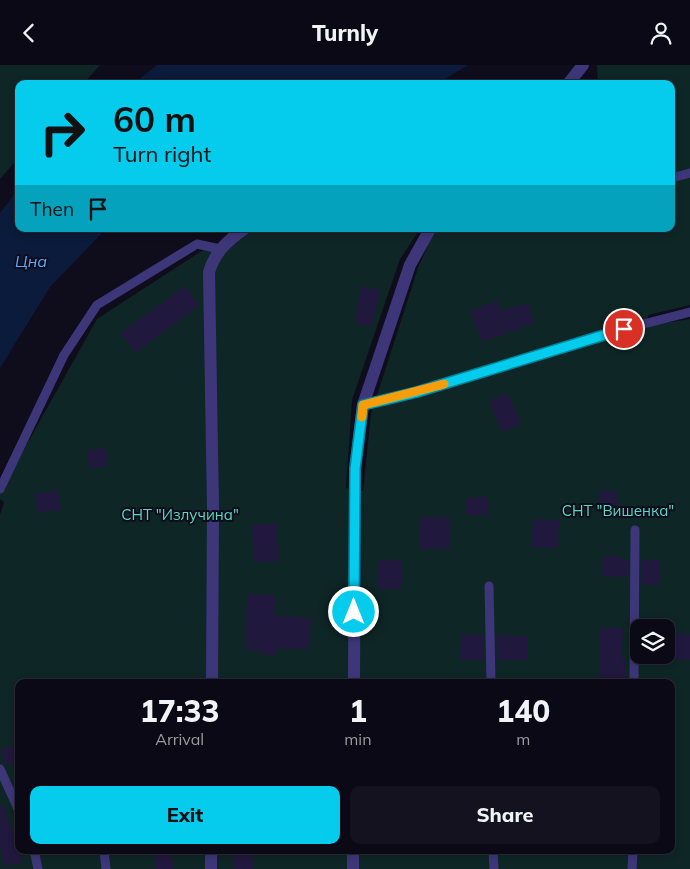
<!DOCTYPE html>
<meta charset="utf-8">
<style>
body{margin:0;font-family:Mulish,sans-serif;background:#14121e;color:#f1f3f6;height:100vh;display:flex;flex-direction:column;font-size:19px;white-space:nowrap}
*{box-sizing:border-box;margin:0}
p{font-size:16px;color:#9a9aa0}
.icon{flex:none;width:28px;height:28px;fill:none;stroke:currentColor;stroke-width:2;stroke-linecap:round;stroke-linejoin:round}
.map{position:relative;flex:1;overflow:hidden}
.drawer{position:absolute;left:15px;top:614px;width:660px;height:175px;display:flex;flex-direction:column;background:#0b0915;border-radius:10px;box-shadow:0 2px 8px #0003,0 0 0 1px #2b2a34}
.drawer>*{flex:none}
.top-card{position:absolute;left:15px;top:15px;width:660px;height:152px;border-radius:10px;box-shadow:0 2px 8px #0003,0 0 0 1px #2b2a34;background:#05cbed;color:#111;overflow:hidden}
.fabs{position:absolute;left:630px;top:554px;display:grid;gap:10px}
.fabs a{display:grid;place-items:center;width:45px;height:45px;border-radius:10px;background:#0b0915;box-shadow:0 2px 8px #0003,0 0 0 1px #2b2a34;font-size:25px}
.pin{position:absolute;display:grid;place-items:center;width:42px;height:42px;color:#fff;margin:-21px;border:2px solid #fff;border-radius:50%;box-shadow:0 1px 5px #0007}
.me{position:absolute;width:55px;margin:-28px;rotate:0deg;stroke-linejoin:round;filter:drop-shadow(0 0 4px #0008)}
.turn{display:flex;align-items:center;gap:18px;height:105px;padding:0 15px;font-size:22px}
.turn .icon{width:65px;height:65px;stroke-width:2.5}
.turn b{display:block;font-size:35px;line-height:42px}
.then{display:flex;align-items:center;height:48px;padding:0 15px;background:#0003;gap:10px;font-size:19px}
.eta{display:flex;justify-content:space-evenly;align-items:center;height:85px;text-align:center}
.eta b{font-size:30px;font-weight:800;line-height:35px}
.action{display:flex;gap:10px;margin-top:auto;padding:10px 15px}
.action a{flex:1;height:58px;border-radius:10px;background:#05cbed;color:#111;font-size:20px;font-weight:800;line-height:58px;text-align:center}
.action a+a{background:#14121e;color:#f1f3f6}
header{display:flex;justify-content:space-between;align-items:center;height:65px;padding:0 15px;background:#0b0915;font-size:22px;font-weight:800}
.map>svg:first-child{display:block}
.green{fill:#0f2626;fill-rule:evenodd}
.water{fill:#0b1b3b}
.building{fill:#21183d}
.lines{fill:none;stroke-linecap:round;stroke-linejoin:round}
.service{stroke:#3d377a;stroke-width:9}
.minor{stroke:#3d377a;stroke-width:12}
.route-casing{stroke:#03849a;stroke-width:12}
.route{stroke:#05cbed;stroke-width:9}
.slow{stroke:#f59e0b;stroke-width:9}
.labels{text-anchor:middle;stroke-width:4;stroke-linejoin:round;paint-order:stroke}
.park-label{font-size:15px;fill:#57dbc0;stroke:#0f0c1c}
.water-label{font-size:16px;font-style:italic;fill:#58a9fc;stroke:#0f0c1c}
</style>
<header><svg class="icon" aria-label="back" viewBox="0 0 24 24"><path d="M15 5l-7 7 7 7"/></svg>Turnly<svg class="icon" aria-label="person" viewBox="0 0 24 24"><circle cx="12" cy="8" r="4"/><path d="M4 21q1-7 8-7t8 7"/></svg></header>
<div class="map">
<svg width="690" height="804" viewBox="0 0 690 804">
<rect width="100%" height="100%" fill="#0f0c1c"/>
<g class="green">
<path d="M 0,0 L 100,0 L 83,19 L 19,19 L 19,92 L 0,114 Z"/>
<path d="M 597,0 L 690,0 L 690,240 L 648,250 L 647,261 L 690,254 L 690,804 L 0,804 L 0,450 L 4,437 L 0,434 L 0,427 L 97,254 L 200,187 L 254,164 L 420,164 L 400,194 L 352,335 L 346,423 L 363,426 L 371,349 L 418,203 L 435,164 L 671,164 L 671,19 L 598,19 ZM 639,562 L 666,562 L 666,590 L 639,590 ZM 19,618 L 671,618 L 671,785 L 19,785 Z"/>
</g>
<g class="water">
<path d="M 157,0 L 468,0 L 437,19 L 133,19 Z"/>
<path d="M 19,123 L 19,164 L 106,164 L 50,222 L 0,303 L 0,148 Z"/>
</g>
<g class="building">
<path d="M 185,221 L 199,240 L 135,288 L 121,268 Z"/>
<path d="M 361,221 L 381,225 L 371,262 L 355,258 Z"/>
<path d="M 497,236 L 501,246 L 528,238 L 534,258 L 482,277 L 470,246 Z"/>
<path d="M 507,328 L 521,359 L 502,367 L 489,336 Z"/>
<path d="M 106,383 L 108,401 L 89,403 L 88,385 Z"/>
<path d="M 57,425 L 61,444 L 38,448 L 35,429 Z"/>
<path d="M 600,425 L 618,426 L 617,449 L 599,449 Z"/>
<path d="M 488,432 L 489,450 L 467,450 L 466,433 Z"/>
<rect x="419" y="452" width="30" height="32"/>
<path d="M 533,454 L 559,455 L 558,483 L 532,482 Z"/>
<path d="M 277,458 L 279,496 L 254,497 L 252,460 Z"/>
<path d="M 603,491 L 622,492 L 622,495 L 629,495 L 628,512 L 602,511 Z"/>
<path d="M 401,495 L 401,524 L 378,524 L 377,496 Z"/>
<rect x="641" y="495" width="18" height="25"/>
<path d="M 247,529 L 276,530 L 274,550 L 311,553 L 309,584 L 278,583 L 278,590 L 260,589 L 260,586 L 245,585 Z"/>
<path d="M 599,563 L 623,563 L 622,593 L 625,593 L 625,618 L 599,618 Z"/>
<path d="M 670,568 L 690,569 L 690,595 L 669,594 Z"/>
<path d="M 461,569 L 484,570 L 484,595 L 460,595 Z"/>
<path d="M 496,570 L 528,571 L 528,595 L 497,595 Z"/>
<path d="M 19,679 L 19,697 L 6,701 L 0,685 Z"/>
<path d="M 4,740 L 14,772 L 17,771 L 22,798 L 4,801 L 0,782 L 0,741 Z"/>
<path d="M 154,785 L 171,785 L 174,804 L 156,804 Z"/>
<rect x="233" y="785" width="21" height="19"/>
</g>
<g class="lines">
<g class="service">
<path d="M 671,113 L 690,108"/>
<path d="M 363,340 L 399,332 L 624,264 L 690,247"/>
<path d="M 0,424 L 64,290 L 97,240 L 197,179 L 220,184"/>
<path d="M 489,521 L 491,618"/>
<path d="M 634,618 L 635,465"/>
<path d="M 0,704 L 19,746"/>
<path d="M 34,785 L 38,804"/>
<path d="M 104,785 L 106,804"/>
<path d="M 493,785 L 494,804"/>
<path d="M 632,804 L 633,785"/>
</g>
<g class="minor">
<path d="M 568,19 L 583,0"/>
<path d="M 212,618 L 213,443 L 209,207 C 215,187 227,176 244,164"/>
<path d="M 354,618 L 355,404 L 363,340 L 410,200 L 430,164"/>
<path d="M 211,804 L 211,785"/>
<path d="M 353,804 L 353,785"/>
</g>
</g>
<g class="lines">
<defs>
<path id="route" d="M 354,547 L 355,404 L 363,340 L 417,327 L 624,264"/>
</defs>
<use href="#route" class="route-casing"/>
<use href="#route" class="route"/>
<path class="slow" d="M 362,352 L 363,340 L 444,319"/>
</g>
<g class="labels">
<g class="park-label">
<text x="618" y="451">СНТ "Вишенка"</text>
<text x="180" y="455">СНТ "Излучина"</text>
</g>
<g class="water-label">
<text x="31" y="202">Цна</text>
</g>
</g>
</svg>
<div class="fabs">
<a><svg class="icon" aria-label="layers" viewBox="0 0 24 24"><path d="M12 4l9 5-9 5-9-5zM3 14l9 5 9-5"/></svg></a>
</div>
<div class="pin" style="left:624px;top:264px;background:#d93025"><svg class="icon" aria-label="arrive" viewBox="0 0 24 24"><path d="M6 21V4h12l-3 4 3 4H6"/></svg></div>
<svg class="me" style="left:354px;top:547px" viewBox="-20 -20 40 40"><circle r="17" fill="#05cbed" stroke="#fff" stroke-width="3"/><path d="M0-11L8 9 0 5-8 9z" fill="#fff"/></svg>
<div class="top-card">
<div class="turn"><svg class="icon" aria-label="right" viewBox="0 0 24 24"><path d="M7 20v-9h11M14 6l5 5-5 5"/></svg><div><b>60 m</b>Turn right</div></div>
<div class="then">Then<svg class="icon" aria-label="arrive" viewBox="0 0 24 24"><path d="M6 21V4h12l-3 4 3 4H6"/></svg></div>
</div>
<section class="drawer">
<div class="eta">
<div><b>17:33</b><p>Arrival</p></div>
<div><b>1</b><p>min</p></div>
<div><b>140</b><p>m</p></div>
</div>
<div class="action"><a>Exit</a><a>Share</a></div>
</section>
</div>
